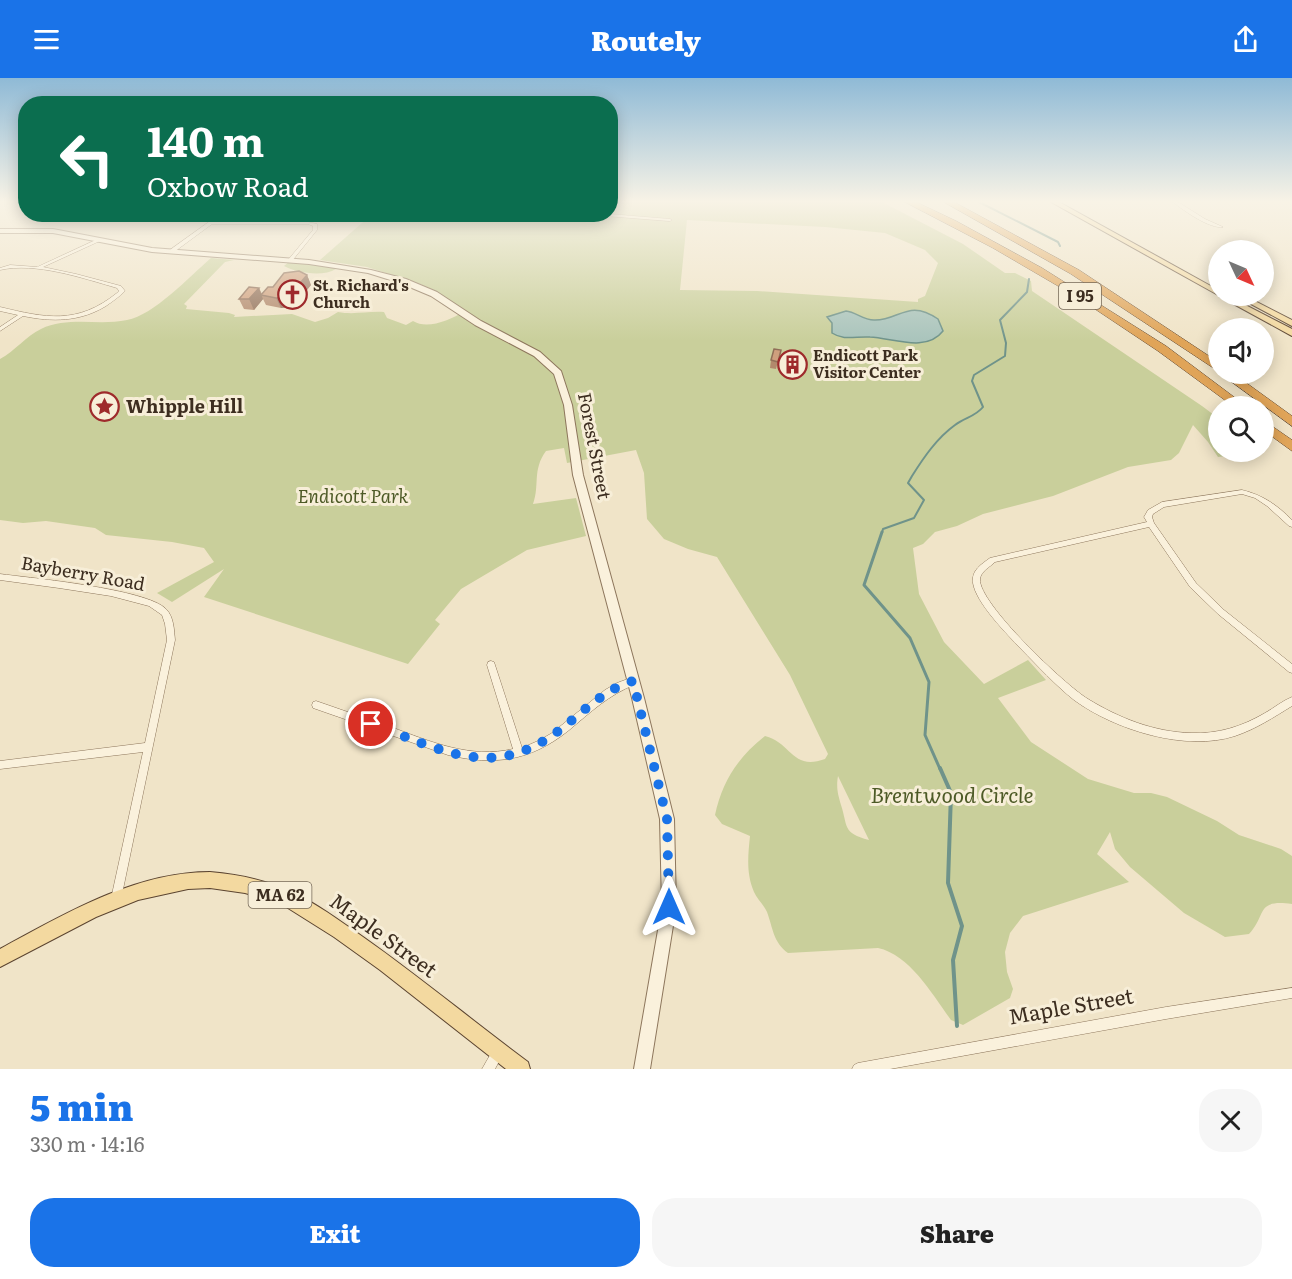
<!DOCTYPE html>
<meta charset="utf-8">
<style>
body{margin:0;font-family:Literata,serif;background:#f6f6f6;color:#222;height:100vh;display:flex;flex-direction:column;font-size:22px;white-space:nowrap}
*{box-sizing:border-box;margin:0}
p{font-size:20px;color:#767676}
.icon{flex:none;width:33px;height:33px;fill:none;stroke:currentColor;stroke-width:2;stroke-linecap:round;stroke-linejoin:round}
.map{position:relative;height:991px;overflow:hidden}
.sheet{display:flex;flex-direction:column;background:#fff;flex:1}
.sheet>*{flex:none}
.top-card{position:absolute;left:18px;top:18px;width:600px;height:126px;border-radius:24px;box-shadow:0 3px 15px #0003;background:#0b6e4f;color:#fff;overflow:hidden}
.needle{width:39px;rotate:134deg}
.fabs{position:absolute;left:1208px;top:162px;display:grid;gap:12px}
.fabs a{display:grid;place-items:center;width:66px;height:66px;border-radius:50%;background:#fff;box-shadow:0 3px 15px #0003;font-size:30px}
.pin{position:absolute;display:grid;place-items:center;width:51px;height:51px;color:#fff;margin:-26px;border:3px solid #fff;border-radius:50%;box-shadow:0 2px 6px #0007}
.me{position:absolute;width:66px;margin:-33px;rotate:0deg;stroke-linejoin:round;filter:drop-shadow(0 0 4px #0008)}
.turn{display:flex;align-items:center;gap:21px;height:126px;padding:0 30px;font-size:27px}
.turn .icon{width:78px;height:78px;stroke-width:2.5}
.turn b{display:block;font-size:42px;line-height:51px}
.round{display:grid;place-items:center;flex:none;width:63px;height:63px;border-radius:24px;background:#f6f6f6}
.headline{display:flex;align-items:center;justify-content:space-between;height:102px;padding:0 30px}
h1{font-size:36px;font-weight:800;line-height:45px;color:#1a73e8}
.cta{display:flex;gap:12px;margin-top:auto;padding:12px 30px}
.cta a{flex:1;height:69px;border-radius:24px;background:#1a73e8;color:#fff;font-size:24px;font-weight:800;line-height:69px;text-align:center}
.cta a+a{background:#f6f6f6;color:#222}
header{display:flex;justify-content:space-between;align-items:center;height:78px;padding:0 30px;background:#1a73e8;color:#fff;font-size:27px;font-weight:800}
.map>svg:first-child{display:block}
.green{fill:#c9cf9b;fill-rule:evenodd}
.water{fill:#a9c4bc;stroke:#6f938a;stroke-width:1.5}
.lines{fill:none;stroke-linecap:round;stroke-linejoin:round}
.stream-far2{stroke:#6f938a;stroke-width:2}
.stream-far1{stroke:#6f938a;stroke-width:3}
.stream{stroke:#6f938a;stroke-width:4}
.minor-casing{stroke:#8d765c;stroke-width:1}
.tertiary-casing{stroke:#8d765c;stroke-width:2}
.primary-casing{stroke:#5b4430;stroke-width:2}
.motorway-casing{stroke:#5b4430;stroke-width:1}
.minor{fill:#faf1dc;fill-rule:evenodd}
.tertiary{fill:#faf1dc;fill-rule:evenodd}
.primary{fill:#f3d9a0;fill-rule:evenodd}
.motorway{fill:#e0a458;fill-rule:evenodd}
.wall{fill:#b2896c}
.shaded-wall{fill:#916f58}
.building{fill:#cf9f7d;stroke:#916f58;stroke-width:1.5}
.route{stroke:#1a73e8;stroke-width:10;stroke-dasharray:0 18}
.labels{text-anchor:middle;stroke-width:6;stroke-linejoin:round;paint-order:stroke}
.far-poi-label{font-size:15px;font-weight:bold;fill:#3d2e20;stroke:#f7eed8;text-anchor:start}
.shield{fill:#f7eed8;stroke:#756857;stroke-width:1.5}
.shield-label{font-size:16px;font-weight:bold;fill:#3d2e20}
.poi-label{font-size:18px;font-weight:bold;fill:#3d2e20;stroke:#f7eed8;text-anchor:start}
.street-label{font-size:18px;fill:#3d2e20;stroke:#f7eed8}
.park-label{font-size:18px;font-style:italic;fill:#4d5a26;stroke:#f7eed8}
.near-park-label{font-size:21px;font-style:italic;fill:#4d5a26;stroke:#f7eed8}
.near-street-label{font-size:21px;fill:#3d2e20;stroke:#f7eed8}
</style>
<header><svg class="icon" aria-label="menu" viewBox="0 0 24 24"><path d="M4 6h16M4 12h16M4 18h16"/></svg>Routely<svg class="icon" aria-label="share" viewBox="0 0 24 24"><path d="M12 15V3M7 8l5-5 5 5M5 13v7h14v-7"/></svg></header>
<div class="map">
<svg width="1292" height="991" viewBox="0 0 1292 991">
<rect width="100%" height="100%" fill="#f0e4c8"/>
<g class="green">
<path d="M 611,124 L 882,124 L 963,166 L 1005,195 L 1015,195 L 1031,203 L 1032,213 L 1202,328 L 1218,340 L 1218,374 L 1262,374 L 1218,379 L 1208,364 L 1193,347 L 1179,375 L 1171,382 L 1128,389 L 1053,418 L 983,436 L 957,448 L 935,454 L 923,466 L 913,470 L 919,516 L 944,564 L 984,606 L 1028,582 L 1046,602 L 998,620 L 1031,664 L 1088,701 L 1134,715 L 1151,715 L 1167,719 L 1217,743 L 1239,757 L 1281,771 L 1292,778 L 1292,826 C 1255,821 1267,837 1249,856 L 1225,859 L 1184,835 L 1130,789 L 1115,771 L 1110,754 L 1097,776 L 1129,804 L 1023,838 L 1010,855 L 1005,874 L 1007,894 L 1013,911 L 1010,920 L 963,947 L 951,942 C 932,916 910,877 878,870 L 788,875 C 773,864 773,850 767,834 C 764,827 757,821 754,814 C 746,795 748,778 750,758 L 722,746 L 715,737 C 722,704 738,679 765,658 C 792,665 792,693 825,681 L 828,676 L 790,597 L 717,479 L 688,471 L 664,461 L 647,441 L 644,395 L 636,372 L 567,385 L 564,370 L 546,373 C 532,392 540,407 533,426 L 576,420 L 586,458 L 527,472 L 461,511 L 435,542 L 440,546 L 408,586 L 204,519 L 224,491 L 172,524 L 157,515 L 214,484 L 204,470 L 172,464 L 106,457 L 95,450 L 46,443 L 23,445 L 0,442 L 0,281 C 15,273 26,258 41,251 C 68,238 99,248 127,242 C 154,237 189,199 211,180 L 234,182 L 225,184 L 184,226 L 187,228 L 186,231 L 229,235 L 235,237 L 234,239 L 292,236 L 315,244 L 328,240 L 338,234 C 354,237 367,233 384,234 L 387,240 L 406,247 L 413,243 C 427,252 450,242 463,234 L 438,214 L 420,206 L 367,189 L 320,182 L 371,137 L 610,136 ZM 687,142 L 825,149 L 885,155 L 925,172 L 938,185 L 925,218 L 918,221 L 918,224 L 757,213 L 680,212 ZM 838,698 L 869,762 C 842,755 848,748 841,727 C 838,716 836,710 838,698 Z"/>
<path d="M 289,184 L 331,189 L 336,191 C 323,199 297,195 284,188 Z"/>
</g>
<path class="water" d="M 846,233 C 856,234 863,242 874,242 C 899,243 908,220 938,241 L 943,253 C 926,275 893,260 870,259 C 856,258 844,263 832,255 L 832,245 L 827,239 Z"/>
<g class="lines">
<g class="stream-far2">
<path d="M 979,124 L 1058,164 L 1060,168"/>
<path d="M 882,455 L 883,451 L 914,440 L 924,422 L 908,405 L 912,398 C 924,379 937,360 955,347 C 965,339 975,339 983,329 L 972,303 L 974,297 L 1005,278 L 1006,265 L 1000,242 L 1027,214 L 1029,201"/>
</g>
<path class="stream-far1" d="M 882,454 L 864,507 L 910,560 L 929,604 L 925,657 L 940,691"/>
<path class="stream" d="M 940,690 L 951,715 L 948,805 L 962,848 L 953,882 L 957,948"/>
<defs>
<g id="minor">
<path d="M 1173,124 L 1178,124 L 1205,141 L 1223,149 C 1210,151 1184,133 1173,124 Z"/>
<path d="M 220,136 L 226,136 L 216,144 L 308,144 L 317,146 L 317,152 L 292,183 L 290,183 L 288,182 L 313,152 L 313,148 L 308,146 L 212,146 L 174,174 L 170,174 L 170,172 Z"/>
<path d="M 580,136 L 609,136 L 670,141 L 672,142 L 670,143 Z"/>
<path d="M 98,161 L 102,162 L 43,189 L 76,196 L 121,208 L 125,213 C 119,219 113,223 106,228 C 80,244 52,244 23,238 L 0,253 L 0,249 L 18,237 L 0,233 L 0,229 C 46,240 77,247 117,215 L 119,213 L 117,210 C 82,200 36,184 0,192 L 0,190 L 10,187 L 37,189 Z"/>
<path d="M 1242,412 C 1263,417 1277,427 1292,442 L 1292,449 L 1289,448 L 1267,428 L 1255,420 L 1242,416 L 1164,429 L 1153,436 L 1152,439 L 1154,445 L 1196,505 L 1224,532 L 1292,586 L 1292,595 L 1289,594 L 1218,536 L 1190,509 L 1149,449 L 995,484 C 990,489 981,493 980,501 C 978,525 1066,608 1088,621 C 1119,640 1154,654 1191,655 C 1218,656 1241,649 1265,635 C 1274,630 1282,623 1292,619 L 1292,628 C 1274,639 1256,651 1235,658 C 1186,674 1115,652 1074,622 C 1055,607 1038,588 1021,571 C 1007,556 976,525 973,505 C 971,492 982,486 990,480 L 1147,444 L 1144,439 L 1148,432 L 1162,424 Z"/>
<path d="M 0,496 C 31,500 147,511 166,531 C 174,539 174,552 175,562 L 121,821 L 120,825 L 116,826 L 112,825 L 111,821 L 143,674 L 0,691 L 0,683 L 145,665 L 167,562 L 165,546 L 162,537 L 149,528 L 111,518 L 59,510 L 0,502 Z"/>
<path d="M 491,583 L 494,584 L 495,587 L 522,670 L 540,662 L 552,655 L 605,612 L 617,605 L 633,599 L 636,600 L 637,603 L 636,606 C 608,617 591,634 568,653 C 530,683 495,688 448,677 L 316,631 L 313,630 L 312,627 L 313,624 L 316,623 C 341,632 366,640 391,649 C 431,664 471,681 513,671 L 487,587 L 488,584 Z"/>
<path d="M 1292,910 L 1292,920 L 1166,941 L 890,991 L 852,991 L 854,987 L 858,985 L 1166,929 Z"/>
<path d="M 498,968 L 502,970 L 504,974 L 495,991 L 482,991 L 494,970 Z"/>
</g>
<path id="tertiary" d="M 0,151 L 53,151 L 152,170 L 309,182 L 371,192 L 406,201 L 437,214 L 481,243 L 540,274 L 561,293 L 572,327 L 583,397 L 644,620 L 674,741 L 676,829 L 650,991 L 634,991 L 662,829 L 660,741 L 632,620 L 573,397 L 564,327 L 554,296 L 534,278 L 475,247 L 431,218 L 400,205 L 368,195 L 309,186 L 152,174 L 53,155 L 0,155 Z"/>
<g id="primary">
<path d="M 1051,124 L 1059,124 L 1218,212 L 1218,217 Z"/>
<path d="M 1219,218 L 1228,218 L 1292,251 L 1292,258 Z"/>
<path d="M 1236,218 L 1245,218 L 1292,242 L 1292,248 Z"/>
<path d="M 210,794 C 233,796 256,800 277,808 C 306,818 331,837 356,854 C 415,895 470,941 528,984 L 530,991 L 506,991 L 380,892 L 334,859 L 280,825 L 245,815 L 210,810 L 188,811 L 138,822 L 96,839 L 0,889 L 0,871 C 64,836 135,794 210,794 Z"/>
</g>
<g id="motorway">
<path d="M 905,124 L 916,124 L 956,143 L 1042,190 L 1166,268 L 1246,328 L 1233,328 L 1158,273 L 1077,219 L 993,170 Z"/>
<path d="M 944,124 L 954,124 L 1079,192 L 1218,284 L 1218,293 L 1071,196 Z"/>
<path d="M 1221,296 L 1234,296 L 1292,338 L 1292,348 Z"/>
<path d="M 1263,342 L 1292,362 L 1292,373 L 1263,352 Z"/>
</g>
</defs>
<use href="#minor" class="minor-casing"/>
<use href="#tertiary" class="tertiary-casing"/>
<use href="#primary" class="primary-casing"/>
<use href="#motorway" class="motorway-casing"/>
<use href="#minor" class="minor"/>
<use href="#tertiary" class="tertiary"/>
<use href="#primary" class="primary"/>
<use href="#motorway" class="motorway"/>
</g>
<g class="wall">
<path d="M 307,197 L 311,207 L 293,229 L 281,230 L 266,227 L 263,221 L 254,232 L 244,231 L 239,221 L 259,210 L 262,216 L 273,209 Z"/>
<path d="M 781,272 L 776,291 L 770,290 L 771,282 Z"/>
</g>
<g class="shaded-wall">
<path d="M 307,197 L 311,207 L 293,229 L 281,230 L 276,220 Z"/>
<path d="M 259,210 L 263,221 L 254,232 L 249,221 Z"/>
</g>
<g class="building">
<path d="M 299,193 L 307,197 L 288,219 L 276,220 L 261,217 L 268,209 L 273,209 L 284,195 Z"/>
<path d="M 249,209 L 259,210 L 249,221 L 239,221 Z"/>
<path d="M 774,271 L 781,272 L 778,284 L 771,282 Z"/>
</g>
<linearGradient id="sky" x2="0" y2="1"><stop stop-color="#8fbad6"/><stop offset="0.47" stop-color="#f8f3e6"/><stop offset="1" stop-color="#f8f3e6" stop-opacity="0"/></linearGradient>
<rect width="1292" height="263" fill="url(#sky)"/>
<g class="lines">
<path class="route" d="M 371,646 C 442,671 492,705 561,651 C 584,633 605,611 633,603 L 667,741 L 669,829"/>
</g>
<defs>
<symbol id="church-ring" viewBox="-11 -11 22 22"><circle r="9.5" fill="#f7eed8" stroke="#9e2a2b" stroke-width="1.5"/><path d="M-1.2-6h2.4v3.5h3.3v2.4h-3.3V6h-2.4V-.1h-3.3v-2.4h3.3Z" fill="#9e2a2b"/></symbol>
<symbol id="building-ring" viewBox="-11 -11 22 22"><circle r="9.5" fill="#f7eed8" stroke="#9e2a2b" stroke-width="1.5"/><path d="M-4-6H4V6H1V3H-1V6H-4ZM-2.5-4.3h1.7v1.8h-1.7ZM.8-4.3h1.7v1.8H.8ZM-2.5-1h1.7V.8h-1.7ZM.8-1h1.7V.8H.8Z" fill="#9e2a2b"/></symbol>
<symbol id="sight-ring" viewBox="-11 -11 22 22"><circle r="9.5" fill="#f7eed8" stroke="#9e2a2b" stroke-width="1.5"/><path d="M0-6L1.8-2.2L6-1.7L2.9 1.2L3.7 5.4L0 3.3L-3.7 5.4L-2.9 1.2L-6-1.7L-1.8-2.2Z" fill="#9e2a2b"/></symbol>
</defs>
<g fill-rule="evenodd">
<use href="#church-ring" x="276" y="200" width="33" height="33"/>
<use href="#building-ring" x="776" y="270" width="33" height="33"/>
<use href="#sight-ring" x="88" y="312" width="33" height="33"/>
</g>
<g class="labels">
<g class="far-poi-label">
<text x="313" y="213">St. Richard's<tspan x="313" dy="17">Church</tspan></text>
<text x="813" y="283">Endicott Park<tspan x="813" dy="17">Visitor Center</tspan></text>
</g>
<g class="shield">
<rect x="1059" y="205" width="42" height="26" rx="4.5"/>
<rect x="248.5" y="804" width="63" height="26" rx="4.5"/>
</g>
<g class="shield-label">
<text x="1080" y="224">I 95</text>
<text x="280" y="823">MA 62</text>
</g>
<g class="poi-label">
<text x="126" y="335">Whipple Hill</text>
</g>
<g class="street-label">
<text transform="translate(594 368) rotate(79)" y="6">Forest Street</text>
<text transform="translate(83 496) rotate(10)" y="6">Bayberry Road</text>
</g>
<g class="park-label">
<text x="353" y="425">Endicott Park</text>
</g>
<g class="near-park-label">
<text x="952" y="725">Brentwood Circle</text>
</g>
<g class="near-street-label">
<text transform="translate(383 858) rotate(36)" y="7">Maple Street</text>
<text transform="translate(1071 929) rotate(-10)" y="7">Maple Street</text>
</g>
</g>
</svg>
<div class="fabs">
<a><svg class="needle" viewBox="-14 -14 28 28"><path d="M0-13l5 13h-10z" fill="#e53935"/><path d="M0 13l5-13h-10z" fill="#767676"/></svg></a>
<a><svg class="icon" aria-label="sound" viewBox="0 0 24 24"><path d="M4 9h4l5-4v14l-5-4H4zM17 9q2 3 0 6"/></svg></a>
<a><svg class="icon" aria-label="search" viewBox="0 0 24 24"><circle cx="10" cy="10" r="6"/><path d="M15 15l6 6"/></svg></a>
</div>
<div class="pin" style="left:371px;top:646px;background:#d93025"><svg class="icon" aria-label="arrive" viewBox="0 0 24 24"><path d="M6 21V4h12l-3 4 3 4H6"/></svg></div>
<svg class="me" style="left:669px;top:829px" viewBox="-20 -20 40 40"><path d="M0-17L14 15 0 8-14 15z" fill="#1a73e8" stroke="#fff" stroke-width="4"/></svg>
<div class="top-card">
<div class="turn"><svg class="icon" aria-label="left" viewBox="0 0 24 24"><path d="M17 20v-9H6M10 6l-5 5 5 5"/></svg><div><b>140 m</b>Oxbow Road</div></div>
</div>
</div>
<section class="sheet">
<div class="headline"><div><h1>5 min</h1><p>330 m · 14:16</p></div><a class="round"><svg class="icon" aria-label="close" viewBox="0 0 24 24"><path d="M6 6l12 12M18 6L6 18"/></svg></a></div>
<div class="cta"><a>Exit</a><a>Share</a></div>
</section>
